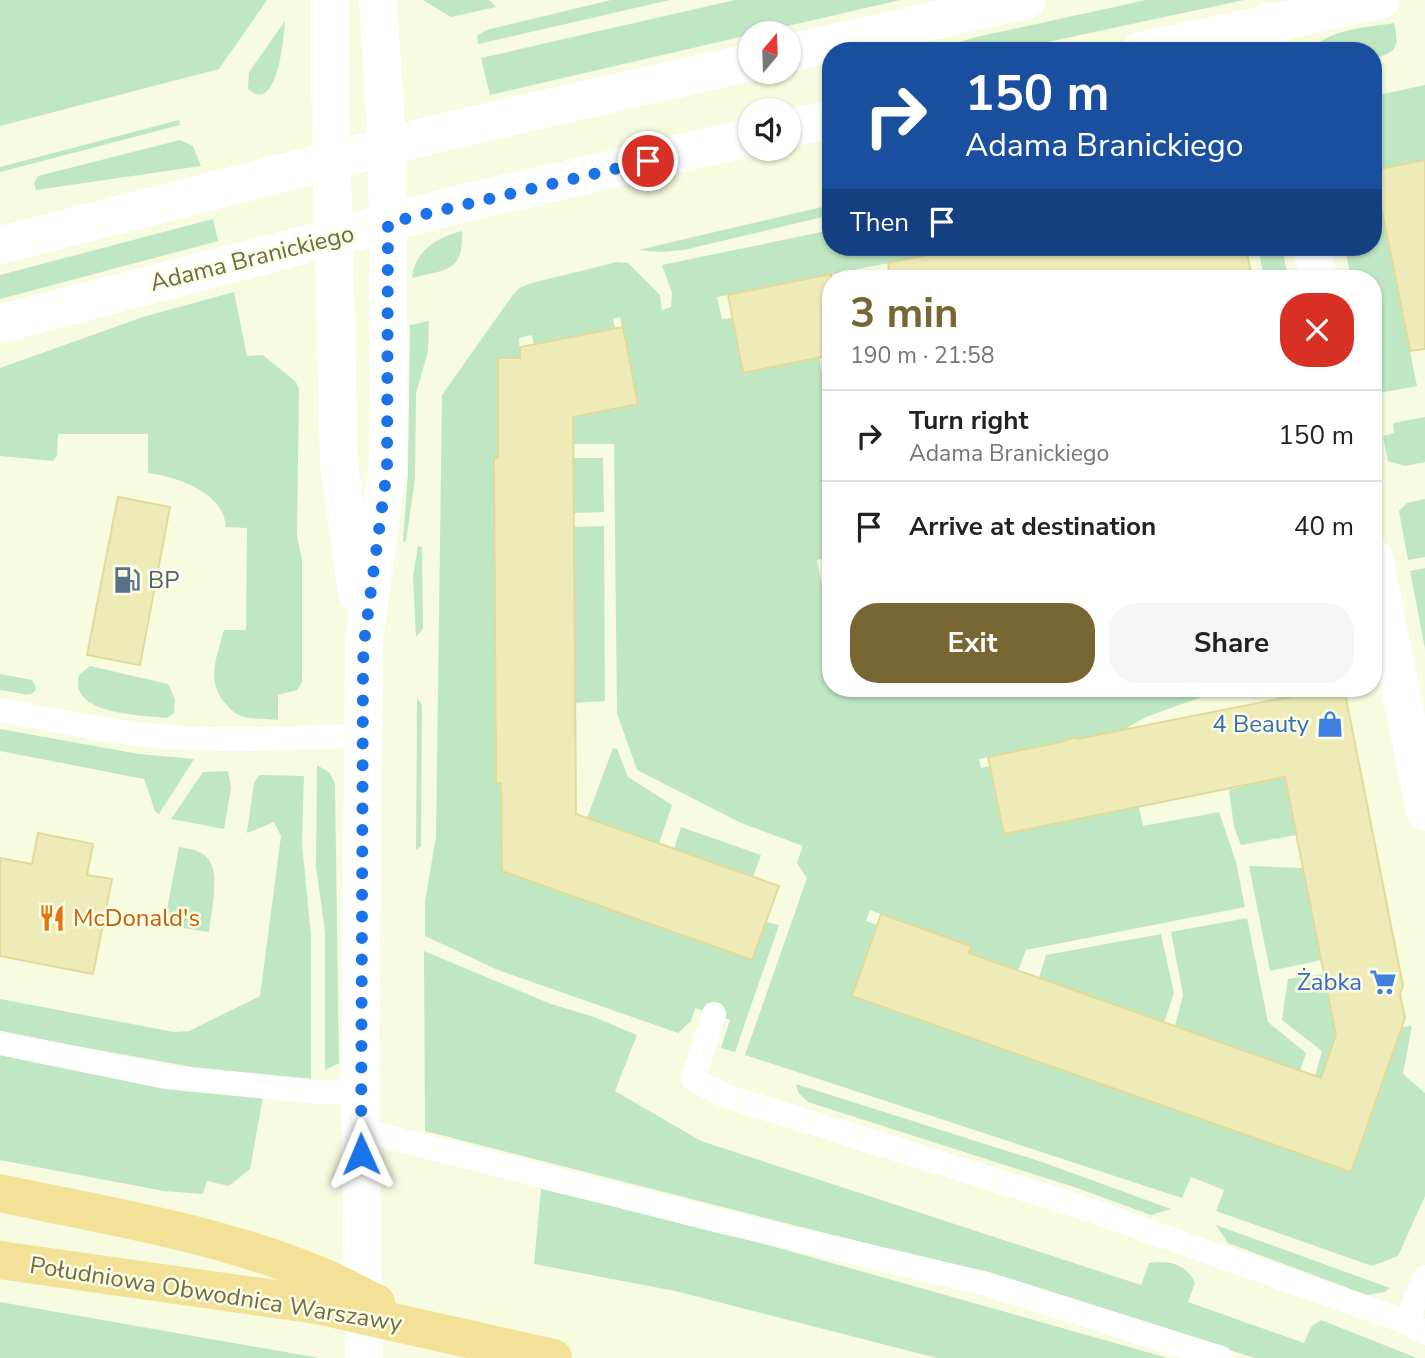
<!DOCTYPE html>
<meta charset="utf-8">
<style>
body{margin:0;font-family:"Nunito Sans",sans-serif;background:#f6f6f6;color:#222;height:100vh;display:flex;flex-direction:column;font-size:26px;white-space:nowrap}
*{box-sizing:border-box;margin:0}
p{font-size:23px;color:#767676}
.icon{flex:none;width:38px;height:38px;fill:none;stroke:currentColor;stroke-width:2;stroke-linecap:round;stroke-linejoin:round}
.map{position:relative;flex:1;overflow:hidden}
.panel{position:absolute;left:822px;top:270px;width:560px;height:427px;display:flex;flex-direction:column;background:#fff;border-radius:28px;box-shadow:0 2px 5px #0004}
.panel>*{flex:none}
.top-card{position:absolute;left:822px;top:42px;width:560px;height:214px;border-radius:28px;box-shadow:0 2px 5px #0004;background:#1a4fa0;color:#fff;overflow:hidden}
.needle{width:46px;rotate:19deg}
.tools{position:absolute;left:738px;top:21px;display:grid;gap:14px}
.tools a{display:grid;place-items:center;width:63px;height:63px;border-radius:50%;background:#fff;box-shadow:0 2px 5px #0004;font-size:35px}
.pin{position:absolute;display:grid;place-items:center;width:60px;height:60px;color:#fff;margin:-30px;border:4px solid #fff;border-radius:50%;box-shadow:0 2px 7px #0007}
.me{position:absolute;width:77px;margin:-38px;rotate:359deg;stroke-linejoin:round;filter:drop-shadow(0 0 5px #0008)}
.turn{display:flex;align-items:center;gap:24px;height:147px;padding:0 28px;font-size:32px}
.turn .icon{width:91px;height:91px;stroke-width:2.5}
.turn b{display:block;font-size:49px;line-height:60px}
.then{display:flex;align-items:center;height:66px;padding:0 28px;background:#0003;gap:14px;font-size:26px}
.round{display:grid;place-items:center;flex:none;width:74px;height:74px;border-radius:28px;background:#f6f6f6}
.head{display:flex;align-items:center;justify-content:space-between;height:119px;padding:0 28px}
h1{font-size:42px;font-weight:700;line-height:52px;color:#786733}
.cta{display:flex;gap:14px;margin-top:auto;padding:14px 28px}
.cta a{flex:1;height:80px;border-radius:28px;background:#786733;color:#fff;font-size:28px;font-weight:700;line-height:80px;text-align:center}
.cta a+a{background:#f6f6f6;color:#222}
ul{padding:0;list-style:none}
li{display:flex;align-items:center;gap:21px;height:91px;padding:0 28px;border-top:2px solid #e0e0e0}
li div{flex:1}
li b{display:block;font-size:26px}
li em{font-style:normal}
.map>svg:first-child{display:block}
.green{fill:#bfe7c4}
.building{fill:#efebb8;stroke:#e1db99;stroke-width:2}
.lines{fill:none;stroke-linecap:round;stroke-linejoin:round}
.service{stroke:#fff;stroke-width:24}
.minor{stroke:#fff;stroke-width:38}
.secondary{stroke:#fff;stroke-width:38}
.motorway{stroke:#f3e198;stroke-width:38}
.route{stroke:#1a73e8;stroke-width:12;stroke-dasharray:0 21.6}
.labels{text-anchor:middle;stroke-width:5;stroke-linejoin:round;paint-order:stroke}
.street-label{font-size:24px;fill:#706c48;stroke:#fbfee5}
.service-label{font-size:24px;fill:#4e5e75;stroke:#fbfee5;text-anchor:start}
.shop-label{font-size:24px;fill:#366cbe;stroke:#fbfee5;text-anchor:end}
.food-label{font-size:24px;fill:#c56008;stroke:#fbfee5;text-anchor:start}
</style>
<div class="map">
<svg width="1425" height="1358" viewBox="0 0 1425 1358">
<rect width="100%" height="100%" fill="#f7fbdf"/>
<g class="green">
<path d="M 0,0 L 267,0 L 219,69 L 0,126 Z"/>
<path d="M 423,0 L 489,0 L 496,7 L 451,17 Z"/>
<path d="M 611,0 L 670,0 L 478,44 L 477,36 L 486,30 Z"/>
<path d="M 735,0 L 900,0 L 490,95 L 481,58 Z"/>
<path d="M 1146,0 L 1244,0 L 1006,51 L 933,51 L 972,38 Z"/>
<path d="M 285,21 C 284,37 277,116 248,89 L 249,72 Z"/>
<path d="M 1394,23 C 1399,44 1398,54 1374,58 L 1374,51 L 1310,51 C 1329,28 1366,28 1394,23 Z"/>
<path d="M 1425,85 L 1425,160 L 1374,170 L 1374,96 Z"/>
<path d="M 179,120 L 180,125 L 0,172 L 0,167 Z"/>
<path d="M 180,140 L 193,146 L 201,166 L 36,190 L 34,183 L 38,176 Z"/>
<path d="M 1374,174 L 1417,386 L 1374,394 L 1374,278 L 1351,278 L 1345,247 L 1374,247 Z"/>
<path d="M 831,205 L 831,215 L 684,250 L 660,252 L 638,250 Z"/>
<path d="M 213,219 L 218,241 L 0,299 L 0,275 Z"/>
<path d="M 831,230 L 831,247 L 970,247 L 717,297 L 722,319 L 733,318 L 819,357 L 825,392 L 830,391 L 831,557 L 817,560 L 831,634 L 831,688 L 1244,688 L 1213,693 L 1179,705 L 1146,717 L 1123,730 L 1077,739 L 1076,737 L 1074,740 L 979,759 L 981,768 L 990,766 L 1004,834 L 1139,807 L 1143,826 L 1219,812 L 1236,862 L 1245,907 L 1026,950 L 1018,971 L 969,953 L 971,946 L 870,910 L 866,921 L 877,925 L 853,995 L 1350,1172 L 1402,1027 L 1412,1026 L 1403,1074 L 1425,1093 L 1425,1196 L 1398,1256 L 1372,1266 L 1216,1211 L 1224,1190 L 1191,1177 L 1182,1198 L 745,1055 L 807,878 L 797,863 L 803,846 L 741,823 L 637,770 L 617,713 L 614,444 L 573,444 L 573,417 L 638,404 L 620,317 L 613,319 L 615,328 L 534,345 L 532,335 L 519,338 L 520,358 L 498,458 L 494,459 L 496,783 L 501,783 L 502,871 L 752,960 L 766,922 L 779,925 L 735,1052 L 721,1048 L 730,1020 L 695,1008 L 691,1021 L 678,1033 L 498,970 L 425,936 L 425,901 L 436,837 L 442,395 L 512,296 L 519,288 L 532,283 L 617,262 L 628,263 L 660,295 L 662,310 L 671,307 L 672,293 L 662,265 Z"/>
<path d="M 462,231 C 464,273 446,269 412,278 C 415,250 438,237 462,231 Z"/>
<path d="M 1258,247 L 1282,247 L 1288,278 L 1264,278 Z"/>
<path d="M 234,292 L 247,356 L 263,355 L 296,382 L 299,389 L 297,536 L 302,560 L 302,682 L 297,690 L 278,695 L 278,720 C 267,719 255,719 244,717 C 236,715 231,710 226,704 C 205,682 217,656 224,630 L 246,630 L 247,528 L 226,527 C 224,492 177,477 148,473 L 148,434 L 58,434 L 57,456 L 53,461 L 0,456 L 0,368 L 143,317 Z"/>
<path d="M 429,321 L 428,351 L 416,393 L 415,479 L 406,541 L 403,542 L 408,473 L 410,325 Z"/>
<path d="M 1425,417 L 1425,462 L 1405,466 L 1388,461 L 1383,436 L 1394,433 L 1393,423 Z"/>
<path d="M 573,458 L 603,458 L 604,512 L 573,513 Z"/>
<path d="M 1425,499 L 1425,557 L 1408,560 L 1399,511 L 1407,503 Z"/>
<path d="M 604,526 L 605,701 L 575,703 L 573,527 Z"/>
<path d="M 418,546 L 422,547 L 423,624 L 423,629 L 416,637 L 413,577 Z"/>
<path d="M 1425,568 L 1425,649 L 1410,571 Z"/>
<path d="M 90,666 L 168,684 L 175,699 L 174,713 L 167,718 C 142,715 68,715 79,675 Z"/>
<path d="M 0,674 L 32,680 L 36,687 L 35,691 L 29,695 L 0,690 Z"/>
<path d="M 417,698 L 422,705 L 421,846 L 416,850 Z"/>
<path d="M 0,729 L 139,754 L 194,759 L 159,814 L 155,811 L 144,779 L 0,751 Z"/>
<path d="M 613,748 L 617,749 L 628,777 L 672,805 L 659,843 L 587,818 Z"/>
<path d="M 317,765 L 330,773 L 335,784 L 339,1063 L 325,1070 L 325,932 L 316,866 Z"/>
<path d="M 228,771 L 231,788 L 224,829 L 171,819 L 203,772 Z"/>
<path d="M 1285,774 L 1296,835 L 1241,845 L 1234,827 L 1229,790 L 1245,786 L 1244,781 Z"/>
<path d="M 260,775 L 304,776 L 302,844 L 311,936 L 311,1079 L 192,1067 L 0,1032 L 0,999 L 174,1032 L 189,1031 L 260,996 L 281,836 L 274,822 L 247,833 L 254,782 Z"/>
<path d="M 681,827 L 761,855 L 753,877 L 674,849 Z"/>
<path d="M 179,847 C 190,849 202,850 209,860 C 220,874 211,914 209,932 L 164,925 Z"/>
<path d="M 1249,866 L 1303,868 L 1322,960 L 1270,971 Z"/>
<path d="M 1247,918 L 1268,1022 L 1306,1053 L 1300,1071 L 1175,1026 L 1183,995 L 1171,932 Z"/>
<path d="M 1161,934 L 1174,993 L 1164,1023 L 1039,978 L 1046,955 Z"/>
<path d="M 424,951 L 551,1004 L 594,1017 L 637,1035 L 615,1091 L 701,1141 L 1141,1285 L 1149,1263 C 1168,1260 1187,1264 1195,1283 L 1188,1302 L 1304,1343 L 1311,1327 L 1321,1320 L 1417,1358 L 1255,1358 L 990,1275 L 425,1131 Z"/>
<path d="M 1324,974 L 1336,1035 L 1321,1078 L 1315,1076 L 1322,1051 L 1282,1020 L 1288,979 Z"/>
<path d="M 0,1055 L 263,1097 L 250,1169 L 229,1186 L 207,1181 L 203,1194 L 164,1191 L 0,1160 Z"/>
<path d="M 796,1084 L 1042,1162 L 1171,1209 L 1151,1215 L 1077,1188 L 808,1102 L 798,1092 Z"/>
<path d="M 541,1189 L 715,1230 L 1168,1358 L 937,1358 L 675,1291 L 534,1264 Z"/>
<path d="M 1216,1225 L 1390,1288 L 1385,1292 L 1367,1295 L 1228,1243 Z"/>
<path d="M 0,1302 L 319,1358 L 0,1358 Z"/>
</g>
<g class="building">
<path d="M 1425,160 L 1425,349 L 1410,351 L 1374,170 Z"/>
<path d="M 968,247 L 1246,247 L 1252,278 L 890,278 L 888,263 Z"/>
<path d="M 831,274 L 831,355 L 743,373 L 728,295 Z"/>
<path d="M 623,327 L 638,404 L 573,417 L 576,814 L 779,886 L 752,960 L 502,871 L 501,783 L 496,783 L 494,458 L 498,458 L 498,358 L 520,358 L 520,347 Z"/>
<path d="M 118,497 L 170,507 L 140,665 L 87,655 Z"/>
<path d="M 1334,688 L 1344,688 L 1403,986 L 1400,994 L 1405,1018 L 1351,1172 L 852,996 L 881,914 L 971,946 L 969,953 L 1321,1078 L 1336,1035 L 1285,777 L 1004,834 L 988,757 L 1061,742 L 1076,737 L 1077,739 Z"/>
<path d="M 38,833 L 93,844 L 87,875 L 112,879 L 93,974 L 0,956 L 0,858 L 32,864 Z"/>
</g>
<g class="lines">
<g class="service">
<path d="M 0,710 C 45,718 91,729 137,734 C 212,743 286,738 361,736"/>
<path d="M 714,1014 L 693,1079 L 726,1096 L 1075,1205 L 1406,1322 L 1425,1277"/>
<path d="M 0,1043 L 166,1077 L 319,1092 L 360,1093"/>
<path d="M 360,1130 L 720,1221 L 987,1284 L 1221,1358"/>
<path d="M 1406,1322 L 1425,1333"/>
</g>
<g class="minor">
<path d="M 330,0 L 330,82 L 339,463 L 357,592"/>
<path d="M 1267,22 L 1272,51"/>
<path d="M 1312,247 L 1318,278"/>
<path d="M 1374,558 L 1425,811"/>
<path d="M 364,1358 L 360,1093 L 364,643 L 387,470 L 389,425 L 387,146 L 378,0"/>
</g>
<g class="secondary">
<path d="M 1140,51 L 1381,0"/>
<path d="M 789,53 L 1026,0"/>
<path d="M 789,128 L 831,119"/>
<path d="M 0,245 L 448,131 L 751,62"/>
<path d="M 0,324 L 464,203 L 751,137"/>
</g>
<g class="motorway">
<path d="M 0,1193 C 106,1216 217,1233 318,1275 C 338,1283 357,1294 376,1303"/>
<path d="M 0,1260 L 317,1305 L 553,1358"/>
</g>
</g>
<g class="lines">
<path class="route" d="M 361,1154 L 363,666 L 364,643 L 387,470 L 388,223 L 648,161"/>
</g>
<defs>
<symbol id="fuel-bare" viewBox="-9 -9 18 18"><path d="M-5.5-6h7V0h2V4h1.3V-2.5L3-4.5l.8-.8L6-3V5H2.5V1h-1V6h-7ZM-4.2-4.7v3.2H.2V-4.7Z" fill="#5c6f8a" stroke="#fbfee5" stroke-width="2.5" paint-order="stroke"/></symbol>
<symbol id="shop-bare" viewBox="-9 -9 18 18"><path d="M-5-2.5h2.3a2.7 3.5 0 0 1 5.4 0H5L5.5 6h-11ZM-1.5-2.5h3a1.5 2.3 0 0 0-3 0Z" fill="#3f7fe0" stroke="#fbfee5" stroke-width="2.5" paint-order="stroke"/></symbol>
<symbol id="restaurant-bare" viewBox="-9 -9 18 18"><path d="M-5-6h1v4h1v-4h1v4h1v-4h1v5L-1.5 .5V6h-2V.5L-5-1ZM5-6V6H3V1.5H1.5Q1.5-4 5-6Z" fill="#e8710a" stroke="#fbfee5" stroke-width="2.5" paint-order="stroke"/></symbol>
<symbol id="supermarket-bare" viewBox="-9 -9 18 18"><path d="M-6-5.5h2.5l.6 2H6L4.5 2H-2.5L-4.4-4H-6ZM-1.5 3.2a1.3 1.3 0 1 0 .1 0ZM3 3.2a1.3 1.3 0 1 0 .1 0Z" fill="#3f7fe0" stroke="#fbfee5" stroke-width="2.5" paint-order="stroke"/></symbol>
</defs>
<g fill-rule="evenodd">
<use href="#fuel-bare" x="108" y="561" width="38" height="38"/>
<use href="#shop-bare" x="1311" y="705" width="38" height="38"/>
<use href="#restaurant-bare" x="33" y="899" width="38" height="38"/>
<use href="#supermarket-bare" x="1364" y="963" width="38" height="38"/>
</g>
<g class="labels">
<g class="street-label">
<text transform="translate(252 258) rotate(-14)" y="8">Adama Branickiego</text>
<text transform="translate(216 1294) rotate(9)" y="8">Południowa Obwodnica Warszawy</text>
</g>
<g class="service-label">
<text x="148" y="588">BP</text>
</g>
<g class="shop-label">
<text x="1309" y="732">4 Beauty</text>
<text x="1362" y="990">Żabka</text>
</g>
<g class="food-label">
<text x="73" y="926">McDonald's</text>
</g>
</g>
</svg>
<div class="tools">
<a><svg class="needle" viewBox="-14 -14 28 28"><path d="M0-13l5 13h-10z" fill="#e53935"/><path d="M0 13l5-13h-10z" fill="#767676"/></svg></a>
<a><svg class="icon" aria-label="sound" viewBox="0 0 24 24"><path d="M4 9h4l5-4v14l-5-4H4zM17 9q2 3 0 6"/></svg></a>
</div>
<div class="pin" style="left:648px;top:161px;background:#d93025"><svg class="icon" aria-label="arrive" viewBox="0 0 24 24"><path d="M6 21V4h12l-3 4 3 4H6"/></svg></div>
<svg class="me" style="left:361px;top:1154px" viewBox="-20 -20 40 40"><path d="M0-17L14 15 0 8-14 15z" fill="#1a73e8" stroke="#fff" stroke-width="4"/></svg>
<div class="top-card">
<div class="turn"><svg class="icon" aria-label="right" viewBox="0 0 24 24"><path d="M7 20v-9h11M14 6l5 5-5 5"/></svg><div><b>150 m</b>Adama Branickiego</div></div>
<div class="then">Then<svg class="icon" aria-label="arrive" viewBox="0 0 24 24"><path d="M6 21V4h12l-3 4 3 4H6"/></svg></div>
</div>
<section class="panel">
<div class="head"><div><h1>3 min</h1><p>190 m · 21:58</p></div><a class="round" style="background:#d93025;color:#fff"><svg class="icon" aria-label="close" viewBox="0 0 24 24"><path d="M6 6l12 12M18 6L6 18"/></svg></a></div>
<ul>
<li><svg class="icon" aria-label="right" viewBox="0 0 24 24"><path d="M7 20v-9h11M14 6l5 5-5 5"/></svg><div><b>Turn right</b><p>Adama Branickiego</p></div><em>150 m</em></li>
<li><svg class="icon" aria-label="arrive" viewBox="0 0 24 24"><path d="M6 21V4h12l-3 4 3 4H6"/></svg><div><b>Arrive at destination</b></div><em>40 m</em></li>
</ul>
<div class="cta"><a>Exit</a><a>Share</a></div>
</section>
</div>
